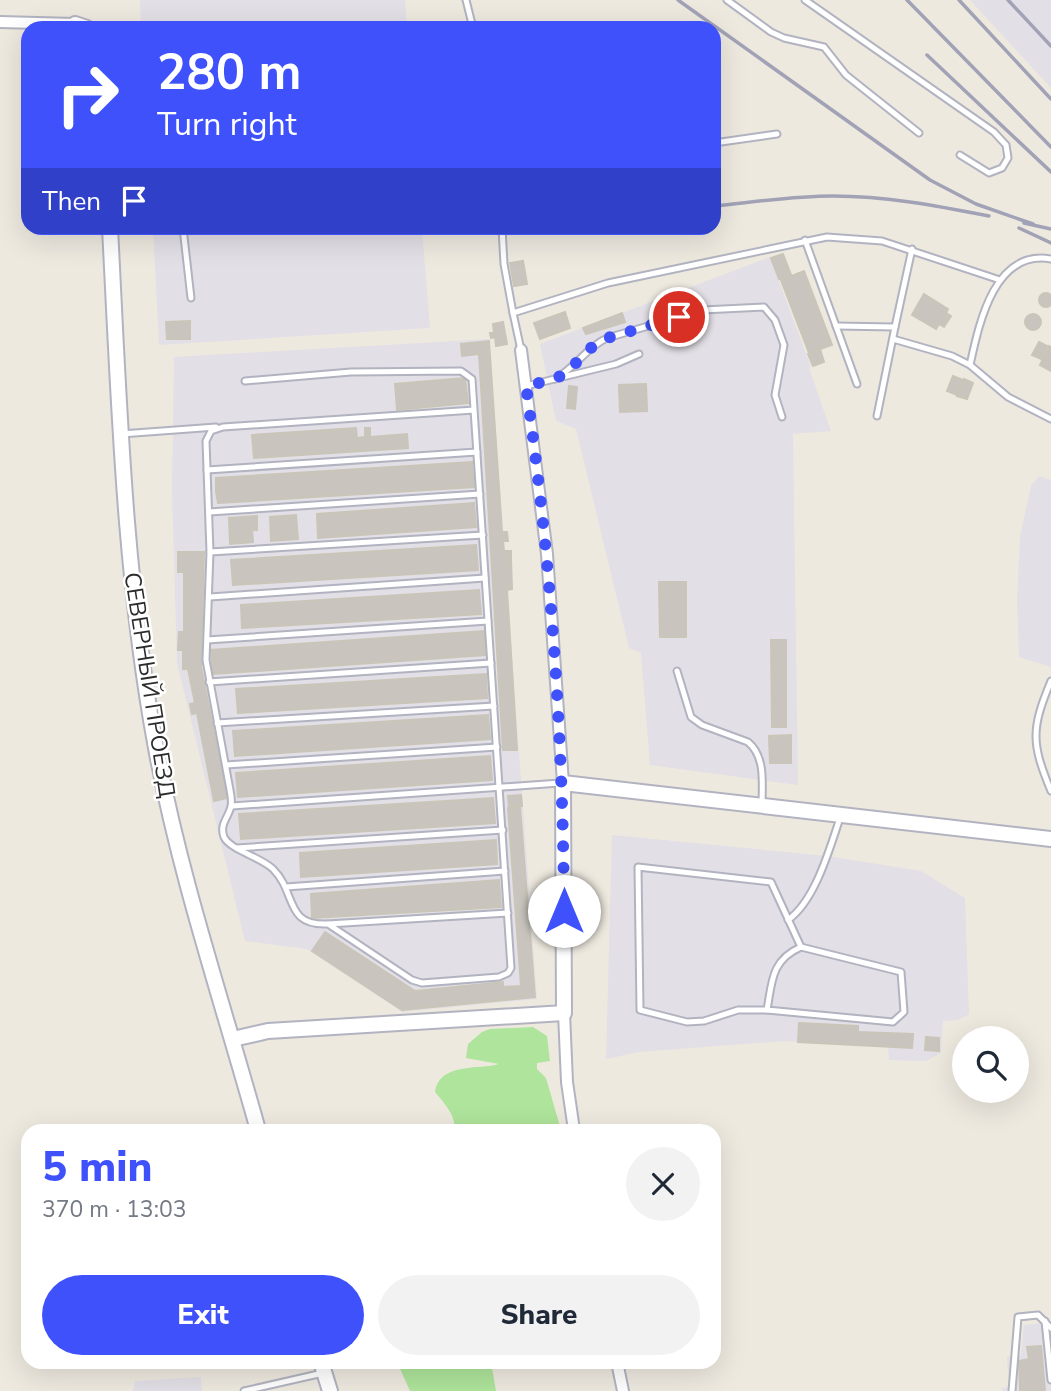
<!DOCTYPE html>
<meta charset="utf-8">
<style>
body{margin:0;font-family:"Nunito Sans",sans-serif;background:#f2f2f3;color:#1f2937;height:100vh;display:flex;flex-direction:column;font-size:26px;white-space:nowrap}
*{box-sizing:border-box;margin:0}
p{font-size:23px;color:#747a83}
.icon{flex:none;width:38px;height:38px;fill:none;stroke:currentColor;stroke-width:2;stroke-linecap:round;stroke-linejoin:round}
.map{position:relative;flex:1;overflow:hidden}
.sheet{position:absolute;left:21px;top:1124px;width:700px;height:245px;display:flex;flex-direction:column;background:#fff;border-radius:21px;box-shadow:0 7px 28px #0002}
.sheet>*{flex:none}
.top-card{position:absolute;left:21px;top:21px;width:700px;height:214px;border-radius:21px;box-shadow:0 7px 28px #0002;background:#3e51fb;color:#fff;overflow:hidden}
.buttons{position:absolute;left:952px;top:1026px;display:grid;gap:14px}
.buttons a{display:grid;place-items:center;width:77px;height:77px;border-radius:50%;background:#fff;box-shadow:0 7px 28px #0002;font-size:35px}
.pin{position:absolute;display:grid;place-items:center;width:60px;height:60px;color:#fff;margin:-30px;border:4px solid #fff;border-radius:50%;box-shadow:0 2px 7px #0007}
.me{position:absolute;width:77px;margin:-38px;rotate:0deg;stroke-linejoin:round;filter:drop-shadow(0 0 5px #0008)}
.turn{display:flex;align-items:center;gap:24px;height:147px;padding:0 21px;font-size:32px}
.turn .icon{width:91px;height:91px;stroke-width:2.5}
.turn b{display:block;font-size:49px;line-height:60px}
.then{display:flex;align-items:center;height:66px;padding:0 21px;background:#0003;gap:14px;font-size:26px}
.round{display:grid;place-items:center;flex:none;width:74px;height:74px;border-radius:37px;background:#f2f2f3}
.head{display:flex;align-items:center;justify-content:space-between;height:119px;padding:0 21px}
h1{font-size:42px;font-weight:800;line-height:52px;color:#3e51fb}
.primary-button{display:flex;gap:14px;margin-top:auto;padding:14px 21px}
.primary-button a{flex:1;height:80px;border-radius:42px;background:#3e51fb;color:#fff;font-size:28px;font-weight:800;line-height:80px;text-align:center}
.primary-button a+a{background:#f2f2f3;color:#1f2937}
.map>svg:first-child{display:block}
.industrial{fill:#e2dfe6}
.green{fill:#aee49b}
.building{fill:#c9c5be;stroke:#c9c5b8;stroke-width:2}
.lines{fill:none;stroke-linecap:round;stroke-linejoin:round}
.service-casing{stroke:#b2b3c0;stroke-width:9}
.minor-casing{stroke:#b2b3c0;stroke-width:14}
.tertiary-casing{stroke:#b2b3c0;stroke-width:18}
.service{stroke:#fff;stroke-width:5}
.minor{stroke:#fff;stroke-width:10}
.tertiary{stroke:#fff;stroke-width:14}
.rail{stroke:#a1a2b6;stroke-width:3.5}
.route{stroke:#3e51fb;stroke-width:12;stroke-dasharray:0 21.6}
.labels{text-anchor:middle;stroke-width:5;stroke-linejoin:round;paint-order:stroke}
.street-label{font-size:23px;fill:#2c2c2c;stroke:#fff}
</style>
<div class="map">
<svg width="1051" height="1391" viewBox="0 0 1051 1391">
<rect width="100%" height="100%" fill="#eee9df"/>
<g class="industrial">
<path d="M 140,0 L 405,0 L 407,28 L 141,28 Z"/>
<path d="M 970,0 L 1051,0 L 1051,88 Z"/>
<path d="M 153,228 L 422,228 L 430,328 L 159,345 Z"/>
<path d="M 770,257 L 811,367 L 809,368 L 831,431 L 793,434 L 798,785 L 650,765 L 641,653 L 629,648 L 576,429 L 556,421 L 540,344 Z"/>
<path d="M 489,339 L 537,999 L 402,1012 L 307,949 L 245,941 L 177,663 L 172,490 L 174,357 Z"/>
<path d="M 1039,476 L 1051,480 L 1051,667 L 1019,657 L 1017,600 L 1020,537 L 1031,486 Z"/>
<path d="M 612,835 L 827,856 L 921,871 L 965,898 L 969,1014 L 958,1020 L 943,1021 L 941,1053 L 926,1061 L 889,1060 L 888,1047 L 784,1041 L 639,1052 L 606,1059 Z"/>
<path d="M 1051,1322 L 1051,1391 L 1003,1391 L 1002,1388 L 1009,1387 L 1007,1357 L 1021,1355 L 1024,1325 Z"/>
<path d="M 201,1377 L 202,1391 L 133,1391 L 135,1381 Z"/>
</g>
<g class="green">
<path d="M 533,1027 L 547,1036 L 550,1061 L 537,1063 L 537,1069 L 546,1078 L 561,1130 L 454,1130 C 457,1116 443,1102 435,1092 C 439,1062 480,1070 499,1064 L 466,1058 L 468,1044 L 482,1032 L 490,1029 Z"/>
<path d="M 397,1362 L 491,1362 L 496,1391 L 410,1391 Z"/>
</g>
<g class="building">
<path d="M 783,254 L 791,275 L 779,279 L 771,258 Z"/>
<path d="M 523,261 L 527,284 L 514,286 L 510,263 Z"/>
<path d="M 804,271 L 832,345 L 809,353 L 781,280 Z"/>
<circle cx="1046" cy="300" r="7"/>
<path d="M 924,294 L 948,309 L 946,313 L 951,316 L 944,327 L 939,324 L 936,329 L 912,315 Z"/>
<path d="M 565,312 L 570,328 L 540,339 L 534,323 Z"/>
<path d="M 622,313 L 625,322 L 586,334 L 583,328 Z"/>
<circle cx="1033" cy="322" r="8"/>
<path d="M 190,321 L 190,339 L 167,339 L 166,322 Z"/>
<path d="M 503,322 L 507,344 L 496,346 L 495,337 L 491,338 L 490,333 L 494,333 L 493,324 Z"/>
<path d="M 489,341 L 502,532 L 507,532 L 508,541 L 503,541 L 504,551 L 511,551 L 511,559 L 512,589 L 507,590 L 517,750 L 503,750 L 479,354 L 462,356 L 461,344 Z"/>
<path d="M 1039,342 L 1047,346 L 1041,359 L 1032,355 Z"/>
<path d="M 1049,346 L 1051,347 L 1051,371 L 1040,365 Z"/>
<path d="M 820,349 L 824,362 L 813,366 L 808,354 Z"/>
<path d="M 953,376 L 963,380 L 957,395 L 947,391 Z"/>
<path d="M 465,378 L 468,403 L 397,410 L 395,384 Z"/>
<path d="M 964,379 L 973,383 L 967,399 L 957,396 Z"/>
<path d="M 646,384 L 647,411 L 620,412 L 619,385 Z"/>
<path d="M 569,386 L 577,387 L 575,409 L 567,408 Z"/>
<path d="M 356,428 L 357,438 L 365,437 L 365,428 L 370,428 L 370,437 L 407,434 L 408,448 L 254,458 L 252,435 Z"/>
<path d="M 472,462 L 474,487 L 218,503 L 216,492 L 216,478 Z"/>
<path d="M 474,503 L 476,527 L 318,538 L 317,514 Z"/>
<path d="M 296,515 L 298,539 L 271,541 L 270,517 Z"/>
<path d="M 257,516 L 257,530 L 252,530 L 253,542 L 230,544 L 229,518 Z"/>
<path d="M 476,545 L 478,570 L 233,585 L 231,560 Z"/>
<path d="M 178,552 L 204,552 L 201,667 L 227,798 L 214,801 L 197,713 L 192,714 L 190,704 L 195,703 L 188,669 L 183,669 L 183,650 L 178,650 L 179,632 L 184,632 L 184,572 L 178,572 Z"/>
<path d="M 659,582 L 686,582 L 686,637 L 660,637 Z"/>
<path d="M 479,590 L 481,614 L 242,628 L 241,605 Z"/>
<path d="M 484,631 L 485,655 L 213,674 L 211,650 Z"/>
<path d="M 771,640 L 786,640 L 786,727 L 772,727 Z"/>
<path d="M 486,674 L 487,698 L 238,713 L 236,689 Z"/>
<path d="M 488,715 L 490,739 L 235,756 L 233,731 Z"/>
<path d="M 791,735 L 791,763 L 770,763 L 769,736 Z"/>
<path d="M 490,756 L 492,780 L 238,797 L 236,773 Z"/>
<path d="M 521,795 L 522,806 L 509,807 L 508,796 Z"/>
<path d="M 493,798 L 495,823 L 241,839 L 239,814 Z"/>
<path d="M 520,807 L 535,997 L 402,1010 L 312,951 L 325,932 L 415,991 L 503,982 L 503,987 L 521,986 L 508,808 Z"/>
<path d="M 496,840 L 497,864 L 301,877 L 300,853 Z"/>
<path d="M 499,880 L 501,907 L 312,918 L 311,894 Z"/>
<path d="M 799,1023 L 858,1026 L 858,1032 L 913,1034 L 912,1048 L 798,1042 Z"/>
<path d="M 926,1037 L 939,1038 L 939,1051 L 925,1050 Z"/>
<path d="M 1041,1346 L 1045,1391 L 1020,1391 L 1019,1361 L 1029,1359 L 1027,1347 Z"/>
</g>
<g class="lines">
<defs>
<g id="service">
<path d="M 466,0 L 473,28"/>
<path d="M 727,0 L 771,32 L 784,38 L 824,47 L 846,75 L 919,133"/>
<path d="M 805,0 L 994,132 L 1006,145 L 1008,158 L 1002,168 L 989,173 L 960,155"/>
<path d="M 714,143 L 777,134"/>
<path d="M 183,228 L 191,298"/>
<path d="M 502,228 L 504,264 L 513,313"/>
<path d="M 805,240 L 857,384"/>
<path d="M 1051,259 C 994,249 979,324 970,365 L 1008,397 L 1051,419"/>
<path d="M 836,326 L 895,327 L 912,249"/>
<path d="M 893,339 L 952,356 L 970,365"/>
<path d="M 521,350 L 513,313 L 608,283 L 827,237 L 882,241 L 1000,280"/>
<path d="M 555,379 C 575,368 587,347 607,338 L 703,310 L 764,307 L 775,320 L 784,345 L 775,395 L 782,417"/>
<path d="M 245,381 L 351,372 L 461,371 L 472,379 L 511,968 L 508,973 L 499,977 L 422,983 L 412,980 L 328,924 C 284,926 297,893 273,869 C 261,857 230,850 224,837 C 219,824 229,817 231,806 C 232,802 231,795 230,790 L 206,660 L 210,552 L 206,441 L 211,431 L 223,427 L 474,410"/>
<path d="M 526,386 L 616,364 L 639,354"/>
<path d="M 877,416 L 895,327"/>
<path d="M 121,434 L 216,427"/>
<path d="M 207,470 L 477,452"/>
<path d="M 209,512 L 480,494"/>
<path d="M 210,552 L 483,535"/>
<path d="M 210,597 L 485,578"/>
<path d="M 207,640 L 488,621"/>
<path d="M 677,671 L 691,717 L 702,725 L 748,742 C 766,757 762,784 762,805"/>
<path d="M 1051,681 C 1031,729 1031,743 1051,791"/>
<path d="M 209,682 L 491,663"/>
<path d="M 217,723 L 494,706"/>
<path d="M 226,765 L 497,747"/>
<path d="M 232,806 L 560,783"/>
<path d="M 237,848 L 503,830"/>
<path d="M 286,887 L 505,871"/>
<path d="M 788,920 C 816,900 830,847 841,815"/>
<path d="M 328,924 L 508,913"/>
<path d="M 801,947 L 901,972 L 904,1012 L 893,1022 L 767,1010 C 772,982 771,960 801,947 Z"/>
<path d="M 767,1010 L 738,1010 L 704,1021 L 687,1022 L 640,1010 L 638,867 L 771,882 L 801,947"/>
<path d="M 1045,1321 L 1051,1380"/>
<path d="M 244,1391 L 323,1373"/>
<path d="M 1012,1391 L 1018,1317 L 1038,1315 L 1051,1328"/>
</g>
<g id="minor">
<path d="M 0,22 L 75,24"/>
<path d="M 521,350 L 547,554 L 563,783"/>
<path d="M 564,1013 L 567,1082 L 574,1130"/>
<path d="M 617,1362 L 623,1391"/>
</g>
<g id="tertiary">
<path d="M 75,24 L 87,28"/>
<path d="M 110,228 C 119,401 124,576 156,748 C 180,877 223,1004 258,1130"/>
<path d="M 233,1039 L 268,1031 L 564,1013 L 563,783 L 1051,839"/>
<path d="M 321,1362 L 330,1391"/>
</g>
</defs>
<use href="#service" class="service-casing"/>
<use href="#minor" class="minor-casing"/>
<use href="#tertiary" class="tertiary-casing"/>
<use href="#service" class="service"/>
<use href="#minor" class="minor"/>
<use href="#tertiary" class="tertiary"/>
<g class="rail">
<path d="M 678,0 L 930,180 L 976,204 L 1033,224"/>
<path d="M 907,0 L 1051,147"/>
<path d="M 959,0 L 1051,99"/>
<path d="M 1008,0 L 1051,46"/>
<path d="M 927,55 L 1051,172"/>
<path d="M 714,206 C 754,202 793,196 833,196 C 886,196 938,206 989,216"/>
<path d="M 1024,223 L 1051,229"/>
<path d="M 1019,228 L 1051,243"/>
</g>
</g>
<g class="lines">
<path class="route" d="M 564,911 C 563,735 551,560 526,386 L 555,379 L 566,373 L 593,346 L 607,338 L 679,317"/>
</g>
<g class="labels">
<g class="street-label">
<text transform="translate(150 685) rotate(81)" y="8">СЕВЕРНЫЙ ПРОЕЗД</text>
</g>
</g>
</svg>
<div class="buttons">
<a><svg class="icon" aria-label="search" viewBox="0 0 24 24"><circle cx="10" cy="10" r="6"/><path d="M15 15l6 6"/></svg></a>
</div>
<div class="pin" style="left:679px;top:317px;background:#d93025"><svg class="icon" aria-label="arrive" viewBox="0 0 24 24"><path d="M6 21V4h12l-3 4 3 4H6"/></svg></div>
<svg class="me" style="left:564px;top:911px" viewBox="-20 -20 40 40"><circle r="19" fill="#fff"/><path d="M0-13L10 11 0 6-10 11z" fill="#3e51fb"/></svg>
<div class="top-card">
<div class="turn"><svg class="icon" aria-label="right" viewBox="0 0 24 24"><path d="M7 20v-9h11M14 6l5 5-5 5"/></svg><div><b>280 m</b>Turn right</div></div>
<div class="then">Then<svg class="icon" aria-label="arrive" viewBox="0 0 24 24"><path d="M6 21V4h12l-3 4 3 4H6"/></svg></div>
</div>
<section class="sheet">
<div class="head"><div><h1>5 min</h1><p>370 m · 13:03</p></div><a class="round"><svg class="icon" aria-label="close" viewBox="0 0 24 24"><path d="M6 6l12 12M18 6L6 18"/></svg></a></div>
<div class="primary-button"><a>Exit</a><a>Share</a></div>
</section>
</div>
